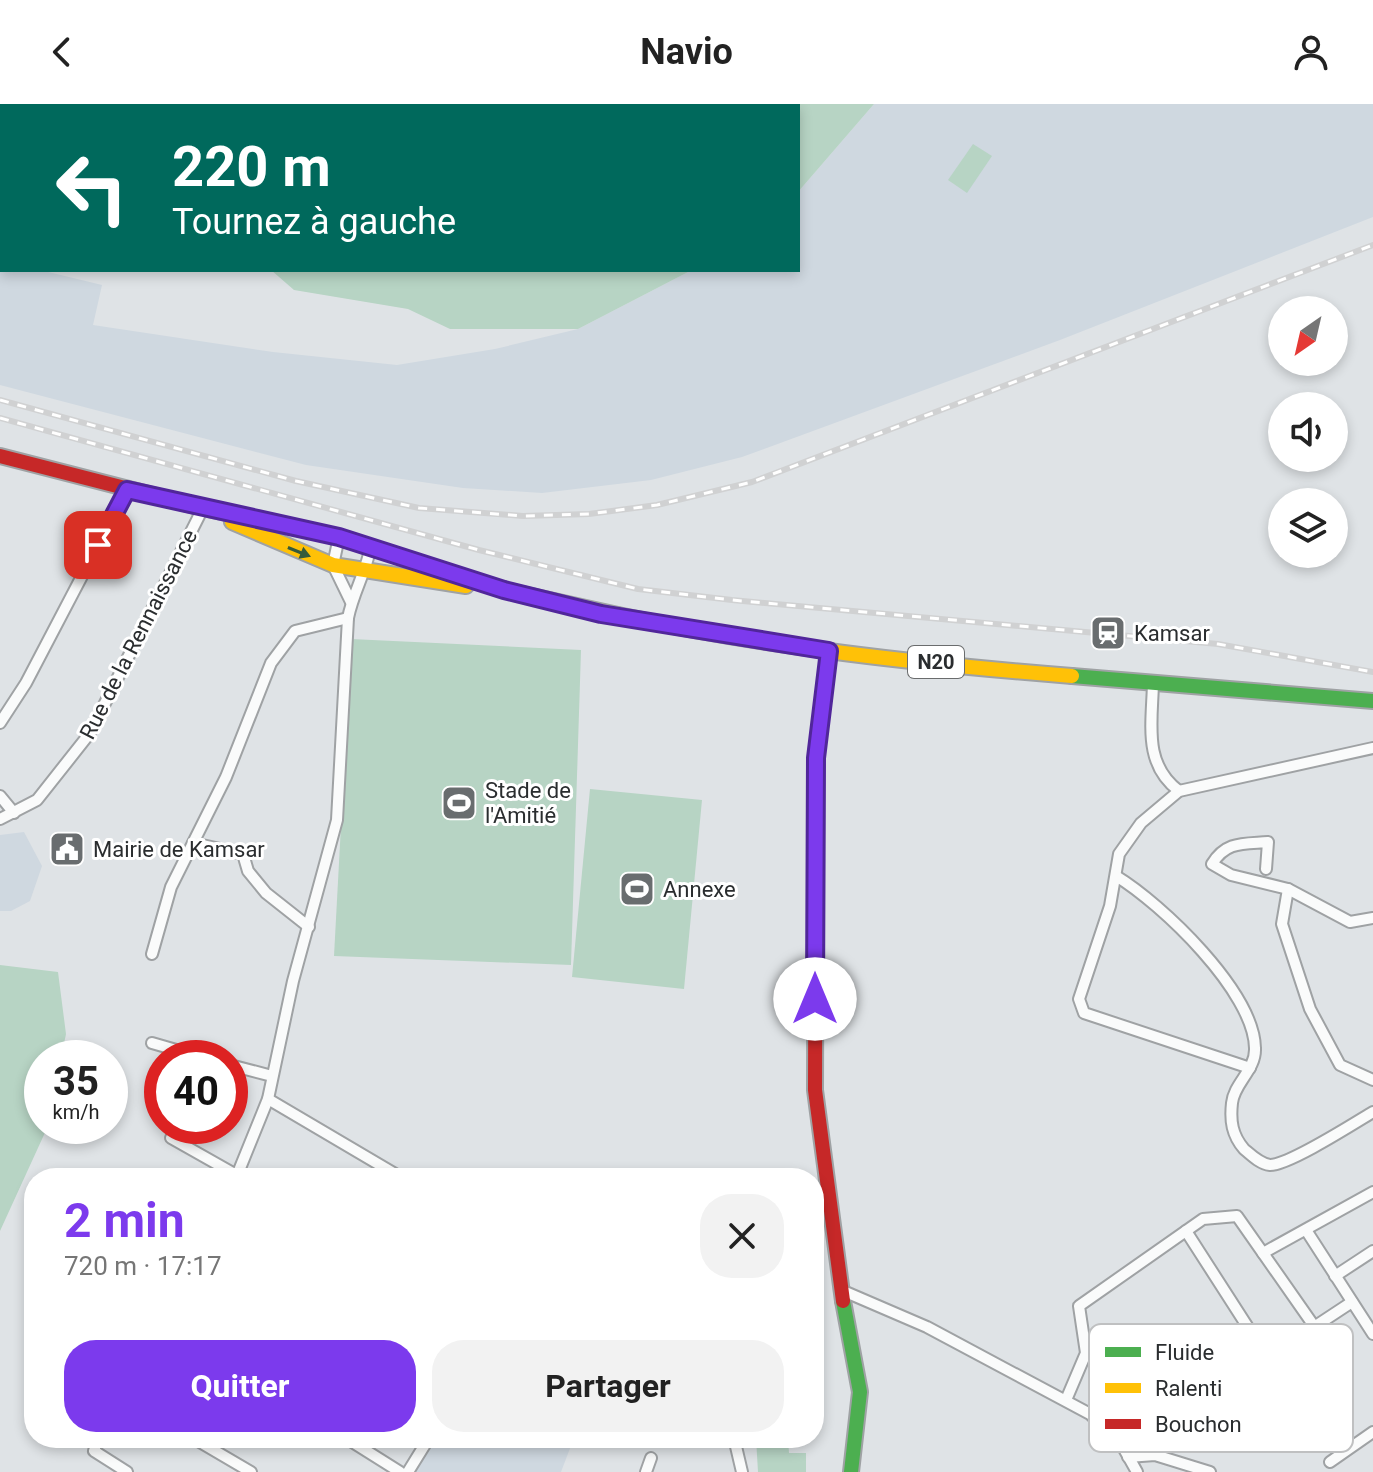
<!DOCTYPE html>
<html lang="fr">
<meta charset="utf-8">
<style>
body{margin:0;font-family:Roboto,sans-serif;background:#f2f2f2;color:#222;height:100vh;display:flex;flex-direction:column;font-size:30px;white-space:nowrap}
*{box-sizing:border-box;margin:0}
p{font-size:26px;color:#767676}
.icon{flex:none;width:44px;height:44px;fill:none;stroke:currentColor;stroke-width:2;stroke-linecap:round;stroke-linejoin:round}
.map{position:relative;flex:1;overflow:hidden}
.details{position:absolute;left:24px;top:1064px;width:800px;height:280px;display:flex;flex-direction:column;background:#fff;border-radius:32px;box-shadow:0 4px 12px #0003}
.details>*{flex:none}
.guide{position:absolute;left:0px;top:0px;width:800px;height:168px;box-shadow:0 4px 12px #0003;background:#00695c;color:#fff;overflow:hidden}
.needle{width:52px;rotate:214deg}
.controls{position:absolute;left:1268px;top:192px;display:grid;gap:16px}
.controls a{display:grid;place-items:center;width:80px;height:80px;border-radius:50%;background:#fff;box-shadow:0 4px 12px #0003;font-size:40px}
.speed{position:absolute;left:24px;top:936px;display:flex;gap:16px;font-size:40px;font-weight:700;text-align:center}
.speed>*{display:grid;place-content:center;width:104px;height:104px;border-radius:50%;background:#fff;box-shadow:0 4px 12px #0003;line-height:1}
.speed small{font-size:20px;font-weight:400}
.speed .limit{border:12px solid #d22;background:#fff;color:#111}
.pin{position:absolute;display:grid;place-items:center;width:68px;height:68px;color:#fff;margin:-34px;border-radius:16px;box-shadow:0 4px 12px #0006}
.me{position:absolute;width:88px;margin:-44px;rotate:0deg;stroke-linejoin:round;filter:drop-shadow(0 0 6px #0008)}
.turn{display:flex;align-items:center;gap:28px;height:168px;padding:0 40px;font-size:36px}
.turn .icon{width:104px;height:104px;stroke-width:2.5}
.turn b{display:block;font-size:56px;line-height:68px}
.round{display:grid;place-items:center;flex:none;width:84px;height:84px;border-radius:32px;background:#f2f2f2}
.overview{display:flex;align-items:center;justify-content:space-between;height:136px;padding:0 40px}
h1{font-size:48px;font-weight:700;line-height:60px;color:#7c3aed}
.primary-button{display:flex;gap:16px;margin-top:auto;padding:16px 40px}
.primary-button a{flex:1;height:92px;border-radius:32px;background:#7c3aed;color:#fff;font-size:32px;font-weight:700;line-height:92px;text-align:center}
.primary-button a+a{background:#f2f2f2;color:#222}
header{display:flex;justify-content:space-between;align-items:center;height:104px;padding:0 40px;background:#fff;font-size:36px;font-weight:700}
.map>svg:first-child{display:block}
.built{fill:#cfd8e0}
.green{fill:#b7d4c4}
.lines{fill:none;stroke-linecap:round;stroke-linejoin:round}
.street-casing{stroke:#9fa2a4;stroke-width:14}
.fast-casing{stroke:#9fa2a4;stroke-width:18}
.slow-casing{stroke:#9fa2a4;stroke-width:18}
.jam-casing{stroke:#9fa2a4;stroke-width:18}
.street{stroke:#fafbfb;stroke-width:10}
.fast{stroke:#4caf50;stroke-width:14}
.slow{stroke:#ffc107;stroke-width:14}
.jam{stroke:#c62828;stroke-width:14}
.rail-casing{stroke:#d0d1d2;stroke-width:6}
.rail{stroke:#fff;stroke-width:3;stroke-dasharray:9;stroke-linecap:butt}
.oneway{fill:#365a3b}
.route-casing{stroke:#51269a;stroke-width:20}
.route{stroke:#7c3aed;stroke-width:14}
.labels{text-anchor:middle;stroke-width:6;stroke-linejoin:round;paint-order:stroke}
.shield{fill:#fff;stroke:#6a6c6d;stroke-width:2}
.shield-label{font-size:20px;font-weight:bold;fill:#2a2d2f}
.poi-label{font-size:22px;fill:#2a2d2f;stroke:#fff;text-anchor:start}
.street-label{font-size:22px;fill:#2a2d2f;stroke:#fff}
.key{fill:#fff;stroke:#bfc0c1;stroke-width:2}
.key-label{font-size:22px;fill:#2a2d2f}
</style>
<header><svg class="icon" aria-label="back" viewBox="0 0 24 24"><path d="M15 5l-7 7 7 7"/></svg>Navio<svg class="icon" aria-label="person" viewBox="0 0 24 24"><circle cx="12" cy="8" r="4"/><path d="M4 21q1-7 8-7t8 7"/></svg></header>
<div class="map">
<svg width="1373" height="1368" viewBox="0 0 1373 1368">
<rect width="100%" height="100%" fill="#dfe3e6"/>
<g class="built">
<path d="M 874,0 L 1373,0 L 1373,113 L 1060,236 L 742,353 L 651,376 L 542,389 L 463,384 L 306,361 L 0,281 L 0,156 L 2,166 L 40,166 L 102,181 L 93,221 L 273,248 L 397,261 L 495,245 L 578,225 L 692,166 L 798,166 L 798,88 Z"/>
<path d="M 24,728 L 42,762 L 30,797 L 11,807 L 0,807 L 0,731 Z"/>
<path d="M 430,1334 L 571,1334 L 572,1339 L 561,1368 L 412,1368 Z"/>
</g>
<g class="green">
<path d="M 54,0 L 874,0 L 798,88 L 798,2 Z"/>
<path d="M 973,40 L 992,52 L 967,89 L 948,76 Z"/>
<path d="M 271,166 L 692,166 L 578,225 L 450,225 L 408,205 L 294,186 Z"/>
<path d="M 351,535 L 581,546 L 571,861 L 334,852 Z"/>
<path d="M 590,685 L 702,696 L 684,885 L 572,873 Z"/>
<path d="M 0,861 L 58,868 L 66,930 L 61,954 L 42,954 L 42,1022 L 48,1022 L 0,1127 Z"/>
<path d="M 756,1334 L 788,1334 L 789,1349 L 806,1349 L 806,1368 L 758,1368 Z"/>
</g>
<g class="lines">
<defs>
<g id="street">
<path d="M 339,433 L 333,461 L 351,498"/>
<path d="M 1153,579 C 1152,620 1143,660 1179,687"/>
<path d="M 0,619 L 26,579 L 127,386"/>
<path d="M 0,692 L 14,709"/>
<path d="M 0,715 L 37,696 L 90,629 L 203,404"/>
<path d="M 193,739 L 243,750 L 248,767 L 266,789 L 309,823"/>
<path d="M 1266,765 L 1268,738 C 1243,740 1226,737 1212,760 L 1231,771 L 1288,785 L 1350,818 L 1373,814"/>
<path d="M 1116,772 C 1162,800 1254,888 1255,944 C 1256,966 1234,979 1232,999 C 1230,1017 1232,1031 1244,1045 C 1251,1051 1260,1060 1270,1061 C 1289,1061 1353,1020 1373,1008"/>
<path d="M 1288,785 L 1282,820 L 1310,905 L 1340,961 L 1373,976"/>
<path d="M 152,850 L 171,783 L 226,673 L 271,559 L 295,527 L 348,514"/>
<path d="M 152,939 L 204,954"/>
<path d="M 230,961 L 272,972"/>
<path d="M 1250,964 L 1084,909 L 1079,895 L 1110,802 L 1119,750 L 1141,719 L 1179,687 L 1373,644"/>
<path d="M 268,995 L 402,1074"/>
<path d="M 171,1034 L 240,1073"/>
<path d="M 236,1074 L 268,995 L 293,877 L 337,716 L 348,514 C 353,489 366,468 371,442"/>
<path d="M 1306,1126 L 1373,1230"/>
<path d="M 1186,1127 L 1267,1253"/>
<path d="M 1263,1149 L 1373,1088"/>
<path d="M 1335,1172 L 1373,1147"/>
<path d="M 841,1186 L 927,1223 L 1090,1310 L 1123,1343 L 1137,1368"/>
<path d="M 1128,1227 L 1182,1310 L 1352,1198"/>
<path d="M 1066,1296 L 1086,1249 L 1079,1202 L 1203,1115 L 1237,1112 L 1314,1222"/>
<path d="M 98,1334 L 94,1347 L 127,1368"/>
<path d="M 193,1334 L 251,1368"/>
<path d="M 346,1334 L 400,1368"/>
<path d="M 734,1334 L 742,1368"/>
<path d="M 1128,1353 L 1155,1351 L 1210,1368"/>
<path d="M 1330,1358 L 1373,1328"/>
<path d="M 408,1368 L 429,1334"/>
<path d="M 646,1368 L 651,1354"/>
</g>
<g id="fast">
<path d="M 1072,572 L 1373,597"/>
<path d="M 843,1197 L 860,1288 L 851,1368"/>
</g>
<g id="slow">
<path d="M 232,418 L 333,461 L 466,482"/>
<path d="M 618,511 C 767,543 920,560 1072,572"/>
</g>
<g id="jam">
<path d="M 0,352 L 203,404 L 339,433 L 504,486 L 618,511"/>
<path d="M 829,547 L 816,654 L 815,986 L 843,1197"/>
</g>
</defs>
<use href="#street" class="street-casing"/>
<use href="#fast" class="fast-casing"/>
<use href="#slow" class="slow-casing"/>
<use href="#jam" class="jam-casing"/>
<use href="#street" class="street"/>
<use href="#fast" class="fast"/>
<use href="#slow" class="slow"/>
<use href="#jam" class="jam"/>
<defs>
<g id="rail">
<path d="M 0,296 L 296,377 L 419,404 L 523,412 L 589,410 L 657,401 L 752,378 L 1373,141"/>
<path d="M 0,314 L 479,446 L 638,485 L 732,496 L 1218,540 L 1373,568"/>
</g>
</defs>
<use href="#rail" class="rail-casing"/>
<use href="#rail" class="rail"/>
</g>
<defs><path id="oneway-solid" d="M-6-.8H1V-3.2L6.5 0L1 3.2V.8H-6Z" transform="scale(2)"/></defs>
<use class="oneway" href="#oneway-solid" transform="translate(299 448) rotate(22)"/>
<g class="lines">
<defs>
<path id="route" d="M 98,441 L 127,386 L 339,433 L 504,486 L 601,510 L 829,547 L 816,654 L 815,895"/>
</defs>
<use href="#route" class="route-casing"/>
<use href="#route" class="route"/>
</g>
<defs>
<symbol id="station-square" viewBox="-11 -11 22 22"><rect x="-9" y="-9" width="18" height="18" rx="4" fill="#696d6f" stroke="#fff"/><path d="M-3-6H3Q5-6 5-4V2Q5 4 3 4L4.5 6H3L1.5 4h-3L-3 6H-4.5L-3 4Q-5 4-5 2V-4Q-5-6-3-6ZM-3.5-4v3h7v-3ZM-3.5 1v1.5H-2V1ZM2 1v1.5H3.5V1Z" fill="#fff"/></symbol>
<symbol id="stadium-square" viewBox="-11 -11 22 22"><rect x="-9" y="-9" width="18" height="18" rx="4" fill="#696d6f" stroke="#fff"/><path d="M0-5a6.5 5 0 1 0 0 10a6.5 5 0 1 0 0-10ZM-3.5-1.8h7v3.6h-7Z" fill="#fff"/></symbol>
<symbol id="civic-square" viewBox="-11 -11 22 22"><rect x="-9" y="-9" width="18" height="18" rx="4" fill="#696d6f" stroke="#fff"/><path d="M-.6-6.5H3V-4.5H.6V-3L4-1V1h2V6H-6V1h2V-1L-.6-3ZM-1.2 2.5V6h2.4V2.5Z" fill="#fff"/></symbol>
</defs>
<g fill-rule="evenodd">
<use href="#station-square" x="1088" y="509" width="40" height="40"/>
<use href="#stadium-square" x="439" y="679" width="40" height="40"/>
<use href="#civic-square" x="47" y="725" width="40" height="40"/>
<use href="#stadium-square" x="617" y="765" width="40" height="40"/>
</g>
<g class="labels">
<rect class="shield" x="908" y="542" width="56" height="32" rx="6"/>
<g class="shield-label">
<text x="936" y="565">N20</text>
</g>
<g class="poi-label">
<text x="1134" y="537">Kamsar</text>
<text x="485" y="694">Stade de<tspan x="485" dy="25">l'Amitié</tspan></text>
<text x="93" y="753">Mairie de Kamsar</text>
<text x="663" y="793">Annexe</text>
</g>
<g class="street-label">
<text transform="translate(138 530) rotate(-63)" y="8">Rue de la Rennaissance</text>
</g>
</g>
<rect x="1089" y="1220" width="264" height="128" rx="12" class="key"/>
<rect x="1105" y="1243" width="36" height="10" fill="#4caf50"/>
<rect x="1105" y="1279" width="36" height="10" fill="#ffc107"/>
<rect x="1105" y="1315" width="36" height="10" fill="#c62828"/>
<g class="key-label">
<text x="1155" y="1256">Fluide</text>
<text x="1155" y="1292">Ralenti</text>
<text x="1155" y="1328">Bouchon</text>
</g>
</svg>
<div class="controls">
<a><svg class="needle" viewBox="-14 -14 28 28"><path d="M0-13l5 13h-10z" fill="#e53935"/><path d="M0 13l5-13h-10z" fill="#767676"/></svg></a>
<a><svg class="icon" aria-label="sound" viewBox="0 0 24 24"><path d="M4 9h4l5-4v14l-5-4H4zM17 9q2 3 0 6"/></svg></a>
<a><svg class="icon" aria-label="layers" viewBox="0 0 24 24"><path d="M12 4l9 5-9 5-9-5zM3 14l9 5 9-5"/></svg></a>
</div>
<div class="speed"><div>35<small>km/h</small></div><div class="limit">40</div></div>
<div class="pin" style="left:98px;top:441px;background:#d93025"><svg class="icon" aria-label="arrive" viewBox="0 0 24 24"><path d="M6 21V4h12l-3 4 3 4H6"/></svg></div>
<svg class="me" style="left:815px;top:895px" viewBox="-20 -20 40 40"><circle r="19" fill="#fff"/><path d="M0-13L10 11 0 6-10 11z" fill="#7c3aed"/></svg>
<div class="guide">
<div class="turn"><svg class="icon" aria-label="left" viewBox="0 0 24 24"><path d="M17 20v-9H6M10 6l-5 5 5 5"/></svg><div><b>220 m</b>Tournez à gauche</div></div>
</div>
<section class="details">
<div class="overview"><div><h1>2 min</h1><p>720 m · 17:17</p></div><a class="round"><svg class="icon" aria-label="close" viewBox="0 0 24 24"><path d="M6 6l12 12M18 6L6 18"/></svg></a></div>
<div class="primary-button"><a>Quitter</a><a>Partager</a></div>
</section>
</div>
